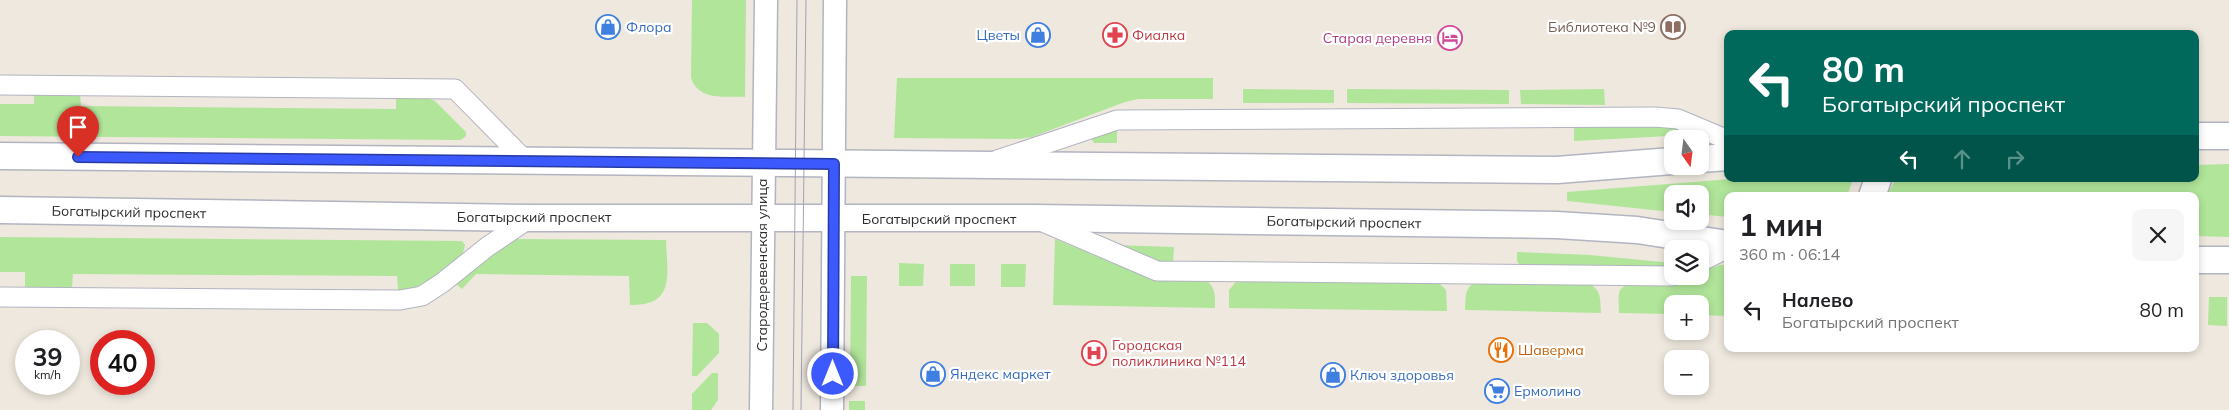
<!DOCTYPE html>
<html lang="ru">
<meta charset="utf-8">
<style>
body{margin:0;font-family:Mulish,sans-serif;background:#f6f6f6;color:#202124;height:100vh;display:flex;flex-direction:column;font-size:19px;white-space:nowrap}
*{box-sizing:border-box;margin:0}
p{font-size:16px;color:#757577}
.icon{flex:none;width:28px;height:28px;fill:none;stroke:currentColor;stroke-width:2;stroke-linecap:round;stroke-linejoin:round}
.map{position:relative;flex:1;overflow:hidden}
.sheet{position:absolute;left:1724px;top:192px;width:475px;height:160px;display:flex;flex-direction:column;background:#fff;border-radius:10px;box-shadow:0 2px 8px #0003}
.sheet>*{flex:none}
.guide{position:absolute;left:1724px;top:30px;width:475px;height:152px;border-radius:10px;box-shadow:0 2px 8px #0003;background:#00695c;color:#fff;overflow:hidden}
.needle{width:32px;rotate:166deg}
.tools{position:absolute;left:1664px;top:130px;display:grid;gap:10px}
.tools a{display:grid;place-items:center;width:45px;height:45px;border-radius:10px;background:#fff;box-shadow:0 2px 8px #0003;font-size:25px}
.speed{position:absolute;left:15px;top:330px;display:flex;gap:10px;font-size:25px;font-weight:700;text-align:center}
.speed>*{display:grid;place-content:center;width:65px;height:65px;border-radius:50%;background:#fff;box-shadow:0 2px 8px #0003;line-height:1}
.speed small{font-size:12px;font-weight:400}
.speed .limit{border:8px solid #d22;background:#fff;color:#111}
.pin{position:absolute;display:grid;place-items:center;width:42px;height:42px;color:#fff;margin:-51px -21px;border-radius:50% 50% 50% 0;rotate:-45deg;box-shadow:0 0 5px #0007}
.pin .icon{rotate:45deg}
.me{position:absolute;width:55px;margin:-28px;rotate:0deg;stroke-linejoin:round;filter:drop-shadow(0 0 4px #0008)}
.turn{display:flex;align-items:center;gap:18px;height:105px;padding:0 15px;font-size:22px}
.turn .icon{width:65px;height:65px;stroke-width:2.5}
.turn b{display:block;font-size:35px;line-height:42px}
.lanes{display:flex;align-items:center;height:48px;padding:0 15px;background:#0003;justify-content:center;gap:25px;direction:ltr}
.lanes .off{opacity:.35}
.round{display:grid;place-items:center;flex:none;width:52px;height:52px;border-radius:10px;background:#f6f6f6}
.headline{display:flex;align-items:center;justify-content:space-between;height:85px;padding:0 15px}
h1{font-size:30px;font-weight:700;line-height:38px}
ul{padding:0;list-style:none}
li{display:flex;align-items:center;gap:15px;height:65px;padding:0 15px}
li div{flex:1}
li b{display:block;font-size:19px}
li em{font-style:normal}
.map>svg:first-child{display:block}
.green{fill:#b1e59a}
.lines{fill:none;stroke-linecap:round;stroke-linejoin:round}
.minor-casing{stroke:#b2b4c0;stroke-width:21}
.tertiary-casing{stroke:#b2b4c0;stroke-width:25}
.secondary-casing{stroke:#b2b4c0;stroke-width:29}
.minor{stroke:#fff;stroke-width:19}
.tertiary{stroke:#fff;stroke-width:22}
.secondary{stroke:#fff;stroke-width:26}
.tram{stroke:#a1a3b7;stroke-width:1}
.route-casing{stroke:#273aa4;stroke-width:12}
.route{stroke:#3c59fd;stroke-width:9}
.labels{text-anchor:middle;stroke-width:4.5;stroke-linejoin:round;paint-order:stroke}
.shop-label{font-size:14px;fill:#366cbe;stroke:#fff;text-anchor:start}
.education-label{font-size:14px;fill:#785e54;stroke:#fff;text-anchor:end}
.health-label{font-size:14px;fill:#be3a42;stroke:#fff;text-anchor:start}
.hotel-label{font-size:14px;fill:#b23c85;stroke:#fff;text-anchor:end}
.street-label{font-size:14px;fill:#2c2c2c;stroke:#fff}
.food-label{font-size:14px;fill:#c56008;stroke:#fff;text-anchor:start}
</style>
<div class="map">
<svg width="2229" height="410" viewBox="0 0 2229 410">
<rect width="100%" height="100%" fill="#eee8de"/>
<g class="green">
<path d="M 692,0 L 746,0 L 745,97 C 724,96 699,101 691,78 Z"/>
<path d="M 897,78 L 1213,78 L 1213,99 L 1138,99 L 1125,102 L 1032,137 L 1018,139 L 894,138 Z"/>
<path d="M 1243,89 L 1334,90 L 1334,103 L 1243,103 Z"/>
<path d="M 1347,89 L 1509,90 L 1509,104 L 1347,103 Z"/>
<path d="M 1604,89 L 1605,105 L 1521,104 L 1520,90 Z"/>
<path d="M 34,93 L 80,94 L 81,106 L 396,109 L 396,97 L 427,98 L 435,101 L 466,132 L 466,136 L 461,140 L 0,136 L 0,104 L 34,104 Z"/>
<path d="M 1577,124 L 1671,126 L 1690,132 L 1688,135 L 1574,141 L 1574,129 Z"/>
<path d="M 1117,128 L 1117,143 L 1094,143 L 1090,136 Z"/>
<path d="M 2229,164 L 2229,237 L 2195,236 L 2195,196 L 1886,196 L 1896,179 L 2195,179 L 2195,165 Z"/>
<path d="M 1731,179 L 1853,179 L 1847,196 L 1728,196 L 1727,217 L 1700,214 L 1700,194 L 1672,194 L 1672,212 L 1567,201 L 1567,192 Z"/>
<path d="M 0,237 L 462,241 L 465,245 C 463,268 420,287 401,292 L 398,289 L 397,276 L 73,274 L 72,287 L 25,287 L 25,272 L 0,272 Z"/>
<path d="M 515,239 L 666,240 C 667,274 676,306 630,305 L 629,276 L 476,274 L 462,289 L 456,284 L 508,241 Z"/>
<path d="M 1055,239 L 1144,276 L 1206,280 C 1216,288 1215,296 1215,308 L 1053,305 Z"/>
<path d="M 1114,245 L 1174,247 L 1173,263 L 1162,264 Z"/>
<path d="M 1517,252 L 1590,255 L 1672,263 L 1666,268 L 1521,267 L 1517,261 Z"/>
<path d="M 899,263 L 924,264 L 923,286 L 899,286 Z"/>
<rect x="950" y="264" width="25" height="22"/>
<path d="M 1001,264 L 1026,264 L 1025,287 L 1001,287 Z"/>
<path d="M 1720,265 L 1727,265 L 1727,316 L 1700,315 L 1700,304 L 1672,304 L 1672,314 L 1619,313 C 1619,307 1618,300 1619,293 C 1623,276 1661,287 1674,284 C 1684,282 1689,276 1700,276 L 1700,272 Z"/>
<path d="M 851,276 L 867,276 L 866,386 L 850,386 Z"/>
<path d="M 1239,278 L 1435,279 L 1446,290 L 1447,311 L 1229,308 L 1229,290 Z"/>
<path d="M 1477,281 L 1588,283 C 1602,290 1600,299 1601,313 L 1465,310 C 1466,296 1464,288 1477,281 Z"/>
<path d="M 2209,297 L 2227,297 L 2227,326 L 2208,325 Z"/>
<path d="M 693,323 L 707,323 L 719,334 L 719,353 L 697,376 L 692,376 Z"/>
<path d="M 712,373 L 718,373 L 718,400 L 711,410 L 692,410 L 692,394 Z"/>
<rect x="849" y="401" width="16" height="9"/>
</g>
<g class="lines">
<defs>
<g id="minor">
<path d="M 0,85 L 455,89 L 526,161"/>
<path d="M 997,160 L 1117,120 L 1655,117 L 1678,119 L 1728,140"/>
<path d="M 1043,222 L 1157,271 L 1672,276"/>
<path d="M 1700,262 L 1728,248"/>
<path d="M 0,297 L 400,300 L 422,296 L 442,283 L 487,247 L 530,218"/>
</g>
<g id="tertiary">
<path d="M 761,410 L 766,0"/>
<path d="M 832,410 L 835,0"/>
</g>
<g id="secondary">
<path d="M 2195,136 L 2229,136"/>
<path d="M 0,156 L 1557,170 L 1672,161"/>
<path d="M 1700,159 L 1728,157"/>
<path d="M 1872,196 L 1878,179"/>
<path d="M 0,210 L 530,218 L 1035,218 L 1557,225 L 1637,230 L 1728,244"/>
<path d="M 2195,260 L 2229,260"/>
</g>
</defs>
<use href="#minor" class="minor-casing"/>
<use href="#tertiary" class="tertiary-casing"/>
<use href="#secondary" class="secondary-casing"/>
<use href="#minor" class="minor"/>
<use href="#tertiary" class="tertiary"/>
<use href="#secondary" class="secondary"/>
<g class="tram">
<path d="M 793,410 L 797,0"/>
<path d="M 801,410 L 806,0"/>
</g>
</g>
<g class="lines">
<defs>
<path id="route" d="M 78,157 L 834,164 L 833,374"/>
</defs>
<use href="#route" class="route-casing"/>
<use href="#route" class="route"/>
</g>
<defs>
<symbol id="shop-ring" viewBox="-11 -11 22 22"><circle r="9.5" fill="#fff" stroke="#3f7fe0" stroke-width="1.5"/><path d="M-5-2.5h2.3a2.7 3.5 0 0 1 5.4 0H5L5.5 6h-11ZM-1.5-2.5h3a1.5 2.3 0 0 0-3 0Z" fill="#3f7fe0"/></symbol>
<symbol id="library-ring" viewBox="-11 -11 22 22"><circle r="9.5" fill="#fff" stroke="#8d6e63" stroke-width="1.5"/><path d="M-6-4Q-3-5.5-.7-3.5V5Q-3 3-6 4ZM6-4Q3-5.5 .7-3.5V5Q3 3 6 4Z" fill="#8d6e63"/></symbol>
<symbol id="pharmacy-ring" viewBox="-11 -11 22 22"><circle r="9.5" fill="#fff" stroke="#e0444e" stroke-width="1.5"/><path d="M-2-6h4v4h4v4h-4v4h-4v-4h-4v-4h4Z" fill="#e0444e"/></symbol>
<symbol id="hotel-ring" viewBox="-11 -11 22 22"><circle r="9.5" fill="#fff" stroke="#d1479c" stroke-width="1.5"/><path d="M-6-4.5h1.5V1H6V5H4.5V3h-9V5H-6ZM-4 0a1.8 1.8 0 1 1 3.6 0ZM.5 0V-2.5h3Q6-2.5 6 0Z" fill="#d1479c"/></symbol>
<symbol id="restaurant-ring" viewBox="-11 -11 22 22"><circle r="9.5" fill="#fff" stroke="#e8710a" stroke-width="1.5"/><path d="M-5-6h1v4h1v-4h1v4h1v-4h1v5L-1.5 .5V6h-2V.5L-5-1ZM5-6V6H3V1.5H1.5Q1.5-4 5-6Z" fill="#e8710a"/></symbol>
<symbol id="hospital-ring" viewBox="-11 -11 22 22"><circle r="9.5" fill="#fff" stroke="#e0444e" stroke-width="1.5"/><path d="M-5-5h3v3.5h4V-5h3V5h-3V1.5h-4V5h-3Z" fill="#e0444e"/></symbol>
<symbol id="supermarket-ring" viewBox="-11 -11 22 22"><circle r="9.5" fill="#fff" stroke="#3f7fe0" stroke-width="1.5"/><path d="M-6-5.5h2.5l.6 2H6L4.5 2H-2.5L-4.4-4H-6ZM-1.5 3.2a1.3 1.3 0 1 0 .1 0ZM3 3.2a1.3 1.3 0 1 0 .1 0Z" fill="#3f7fe0"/></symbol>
</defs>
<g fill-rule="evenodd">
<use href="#shop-ring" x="594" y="13" width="28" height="28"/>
<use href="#library-ring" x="1659" y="13" width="28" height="28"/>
<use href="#shop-ring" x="1024" y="21" width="28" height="28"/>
<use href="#pharmacy-ring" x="1101" y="21" width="28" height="28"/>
<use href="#hotel-ring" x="1436" y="24" width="28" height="28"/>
<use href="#restaurant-ring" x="1487" y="336" width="28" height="28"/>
<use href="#hospital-ring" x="1080" y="339" width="28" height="28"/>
<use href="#shop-ring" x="919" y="360" width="28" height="28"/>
<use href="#shop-ring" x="1319" y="361" width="28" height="28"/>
<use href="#supermarket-ring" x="1483" y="377" width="28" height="28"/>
</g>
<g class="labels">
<g class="shop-label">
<text x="626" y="32">Флора</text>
<text x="1020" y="40" text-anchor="end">Цветы</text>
<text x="950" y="379">Яндекс маркет</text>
<text x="1350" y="380">Ключ здоровья</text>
<text x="1514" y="396">Ермолино</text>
</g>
<g class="education-label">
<text x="1656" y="32">Библиотека №9</text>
</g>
<g class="health-label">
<text x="1132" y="40">Фиалка</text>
<text x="1112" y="350">Городская<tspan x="1112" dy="16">поликлиника №114</tspan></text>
</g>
<g class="hotel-label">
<text x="1432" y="43">Старая деревня</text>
</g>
<g class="street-label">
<text transform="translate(129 212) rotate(1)" y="5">Богатырский проспект</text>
<text x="534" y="222">Богатырский проспект</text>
<text x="939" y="224">Богатырский проспект</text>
<text transform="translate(1344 222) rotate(1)" y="5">Богатырский проспект</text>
<text transform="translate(762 265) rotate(-90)" y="5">Стародеревенская улица</text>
</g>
<g class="food-label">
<text x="1518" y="355">Шаверма</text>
</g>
</g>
</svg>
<div class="tools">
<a><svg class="needle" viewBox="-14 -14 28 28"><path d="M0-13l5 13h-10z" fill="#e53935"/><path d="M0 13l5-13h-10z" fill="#757577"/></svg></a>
<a><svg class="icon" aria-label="sound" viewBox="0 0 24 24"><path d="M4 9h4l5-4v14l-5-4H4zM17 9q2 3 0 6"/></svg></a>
<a><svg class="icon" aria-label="layers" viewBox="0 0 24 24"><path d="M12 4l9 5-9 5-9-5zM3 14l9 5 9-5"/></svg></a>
<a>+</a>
<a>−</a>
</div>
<div class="speed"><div>39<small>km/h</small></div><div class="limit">40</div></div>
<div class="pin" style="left:78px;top:157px;background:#d93025"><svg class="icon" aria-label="arrive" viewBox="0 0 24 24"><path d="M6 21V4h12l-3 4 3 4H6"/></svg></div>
<svg class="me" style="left:833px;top:374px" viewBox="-20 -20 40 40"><circle r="17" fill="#3c59fd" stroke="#fff" stroke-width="3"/><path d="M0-11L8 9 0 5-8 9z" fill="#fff"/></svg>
<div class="guide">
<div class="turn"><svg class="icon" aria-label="left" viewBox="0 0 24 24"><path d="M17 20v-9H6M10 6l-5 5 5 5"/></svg><div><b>80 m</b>Богатырский проспект</div></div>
<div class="lanes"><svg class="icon" aria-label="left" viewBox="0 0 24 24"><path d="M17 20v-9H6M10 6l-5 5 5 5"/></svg><svg class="icon off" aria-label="ahead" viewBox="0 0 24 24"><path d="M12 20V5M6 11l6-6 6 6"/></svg><svg class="icon off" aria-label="right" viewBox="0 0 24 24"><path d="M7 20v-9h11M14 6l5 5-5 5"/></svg></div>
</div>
<section class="sheet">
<div class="headline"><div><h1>1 мин</h1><p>360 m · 06:14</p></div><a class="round"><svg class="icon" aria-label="close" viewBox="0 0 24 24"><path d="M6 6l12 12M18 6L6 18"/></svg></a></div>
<ul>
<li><svg class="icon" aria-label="left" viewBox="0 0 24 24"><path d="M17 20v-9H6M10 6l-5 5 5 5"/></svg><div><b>Налево</b><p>Богатырский проспект</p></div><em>80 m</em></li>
</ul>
</section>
</div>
